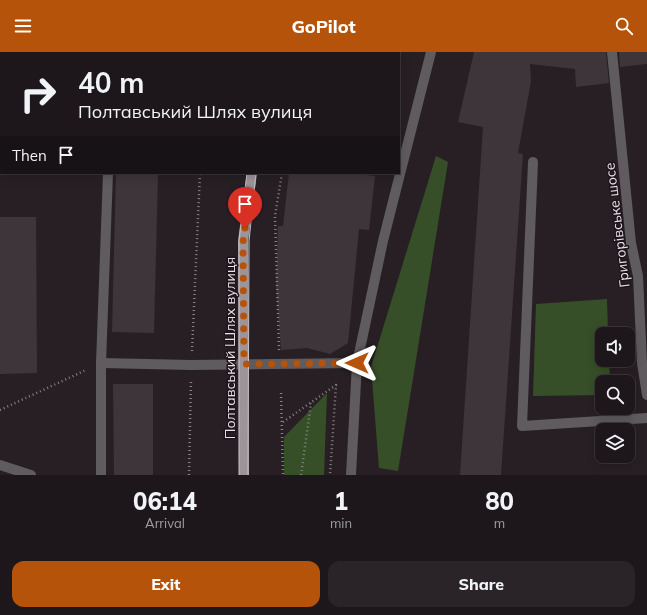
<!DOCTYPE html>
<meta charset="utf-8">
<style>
body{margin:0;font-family:Mulish,sans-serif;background:#2a2428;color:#f1f3f6;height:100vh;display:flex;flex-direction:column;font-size:15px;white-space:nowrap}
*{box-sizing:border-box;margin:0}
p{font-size:13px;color:#a09fa3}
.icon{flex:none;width:22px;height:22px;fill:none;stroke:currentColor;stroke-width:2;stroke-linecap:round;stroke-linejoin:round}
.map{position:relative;height:423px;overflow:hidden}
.details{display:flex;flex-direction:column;background:#1d171b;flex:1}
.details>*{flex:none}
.hud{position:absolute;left:0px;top:0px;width:400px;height:122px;box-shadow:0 2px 10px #0003,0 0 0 1px #3b363a;background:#1d171b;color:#f1f3f6;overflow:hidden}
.tools{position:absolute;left:595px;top:275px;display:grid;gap:8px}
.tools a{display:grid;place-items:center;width:40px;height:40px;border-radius:8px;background:#1d171b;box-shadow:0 2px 10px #0003,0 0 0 1px #3b363a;font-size:20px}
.pin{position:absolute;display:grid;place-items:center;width:34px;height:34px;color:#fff;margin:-41px -17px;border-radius:50% 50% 50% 0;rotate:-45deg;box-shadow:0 0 4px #0007}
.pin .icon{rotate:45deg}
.me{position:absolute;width:44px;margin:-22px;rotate:270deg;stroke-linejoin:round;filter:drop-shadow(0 0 3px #0008)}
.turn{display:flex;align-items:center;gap:14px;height:84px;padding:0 12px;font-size:18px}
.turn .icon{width:52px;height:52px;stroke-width:2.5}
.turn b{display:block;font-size:28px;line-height:34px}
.then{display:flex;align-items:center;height:38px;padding:0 12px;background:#0003;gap:8px;font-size:15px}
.eta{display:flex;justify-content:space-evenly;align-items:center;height:68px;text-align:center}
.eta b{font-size:24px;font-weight:800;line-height:28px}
.primary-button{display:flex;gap:8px;margin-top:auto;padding:8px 12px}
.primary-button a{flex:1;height:46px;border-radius:12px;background:#b45309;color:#fff;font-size:16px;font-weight:800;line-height:46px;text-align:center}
.primary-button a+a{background:#2a2428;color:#f1f3f6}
header{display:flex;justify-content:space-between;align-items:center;height:52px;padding:0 12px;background:#b45309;color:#fff;font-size:18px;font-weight:800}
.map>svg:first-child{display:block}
.green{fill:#374f28}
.building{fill:#3e353b}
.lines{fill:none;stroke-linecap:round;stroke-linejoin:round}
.path{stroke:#888185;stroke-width:2.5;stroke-dasharray:1 3;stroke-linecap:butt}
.minor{stroke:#5f5b5e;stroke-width:10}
.major{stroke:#9d949a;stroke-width:10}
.tram{stroke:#c7c1c5;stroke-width:1}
.route{stroke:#b45309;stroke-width:7;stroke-dasharray:0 12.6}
.labels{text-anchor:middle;stroke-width:3;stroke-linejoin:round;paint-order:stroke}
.street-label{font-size:14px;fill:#e8e2e6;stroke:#1d151b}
</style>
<header><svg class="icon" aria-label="menu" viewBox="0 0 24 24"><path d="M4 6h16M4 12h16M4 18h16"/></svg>GoPilot<svg class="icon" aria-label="search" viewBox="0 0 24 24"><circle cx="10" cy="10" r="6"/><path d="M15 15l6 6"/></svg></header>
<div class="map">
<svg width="647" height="423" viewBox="0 0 647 423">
<rect width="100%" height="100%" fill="#271f24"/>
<g class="green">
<path d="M 436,104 L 448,110 L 398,419 L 379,416 L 371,315 Z"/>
<path d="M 607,247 L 608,282 L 602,282 L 602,308 L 609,308 L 610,330 L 602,330 L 602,343 L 533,344 L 536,252 Z"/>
<path d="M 327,341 L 324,423 L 284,423 L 284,385 Z"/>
</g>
<g class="building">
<path d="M 474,0 L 606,0 L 609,31 L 576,35 L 575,17 L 530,12 L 531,29 L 518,101 L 523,102 L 501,423 L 460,423 L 483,75 L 458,70 Z"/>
<path d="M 619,0 L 647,0 L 647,12 L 620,15 Z"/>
<path d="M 116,121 L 158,121 L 154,281 L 112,280 Z"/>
<path d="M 289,121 L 346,121 L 375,124 L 369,178 L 359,177 L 348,291 L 330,302 L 307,296 L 281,298 L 276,231 L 278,174 L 283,174 Z"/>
<path d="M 0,165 L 36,165 L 37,321 L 0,322 Z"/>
<path d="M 113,332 L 153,332 L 153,423 L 114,423 Z"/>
</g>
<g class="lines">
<g class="path">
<path d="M 219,1 L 220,0"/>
<path d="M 313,1 L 313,0"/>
<path d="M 279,298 L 275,164 L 282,121"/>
<path d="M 192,299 L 200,121"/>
<path d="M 281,341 L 283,423"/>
<path d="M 0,358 L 86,318"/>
<path d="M 283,370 L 336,333 L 330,423"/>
<path d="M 189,423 L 191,328"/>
<path d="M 301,423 L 311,351"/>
</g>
<g class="minor">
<path d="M 612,0 L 631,191 L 638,224 L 642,311 L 647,343"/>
<path d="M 0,1 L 1,1"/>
<path d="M 533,110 L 522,374 L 647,366"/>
<path d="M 101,311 L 191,313 L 357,311"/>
<path d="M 0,413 L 31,423"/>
<path d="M 101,423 L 101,311 L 108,121"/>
<path d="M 351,423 L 357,311 L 383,189 L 431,0"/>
</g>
<g class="major">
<path d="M 276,1 L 276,0"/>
<path d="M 244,423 L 243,189 L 252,121"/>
</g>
<g class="tram">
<path d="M 271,1 L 272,0"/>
<path d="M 281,1 L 281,0"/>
<path d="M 239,423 L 239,189 L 247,121"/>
<path d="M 248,423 L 249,189 L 256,121"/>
</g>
</g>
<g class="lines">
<path class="route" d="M 245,176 L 243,190 L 244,312 L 357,311"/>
</g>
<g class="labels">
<g class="street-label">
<text transform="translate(617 173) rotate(-97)" y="5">Григорівське шосе</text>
<text transform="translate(230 296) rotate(-90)" y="5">Полтавський Шлях вулиця</text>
</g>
</g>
</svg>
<div class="tools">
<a><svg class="icon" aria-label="sound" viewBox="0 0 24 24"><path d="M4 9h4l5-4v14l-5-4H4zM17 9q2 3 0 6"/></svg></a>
<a><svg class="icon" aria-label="search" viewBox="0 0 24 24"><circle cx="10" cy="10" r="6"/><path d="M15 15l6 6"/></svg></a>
<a><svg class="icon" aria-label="layers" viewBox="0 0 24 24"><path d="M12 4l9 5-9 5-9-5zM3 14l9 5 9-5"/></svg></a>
</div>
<div class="pin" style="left:245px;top:176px;background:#d93025"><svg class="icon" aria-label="arrive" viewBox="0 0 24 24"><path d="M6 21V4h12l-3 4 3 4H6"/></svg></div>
<svg class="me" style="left:357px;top:311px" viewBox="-20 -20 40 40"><path d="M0-17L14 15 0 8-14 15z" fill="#b45309" stroke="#fff" stroke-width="4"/></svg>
<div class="hud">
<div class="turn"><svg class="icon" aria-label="right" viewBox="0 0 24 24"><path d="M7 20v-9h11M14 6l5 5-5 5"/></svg><div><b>40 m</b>Полтавський Шлях вулиця</div></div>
<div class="then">Then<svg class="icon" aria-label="arrive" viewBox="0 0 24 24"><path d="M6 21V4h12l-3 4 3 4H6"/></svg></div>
</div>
</div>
<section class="details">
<div class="eta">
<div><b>06:14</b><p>Arrival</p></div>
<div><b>1</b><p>min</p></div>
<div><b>80</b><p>m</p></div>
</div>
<div class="primary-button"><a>Exit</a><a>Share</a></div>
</section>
